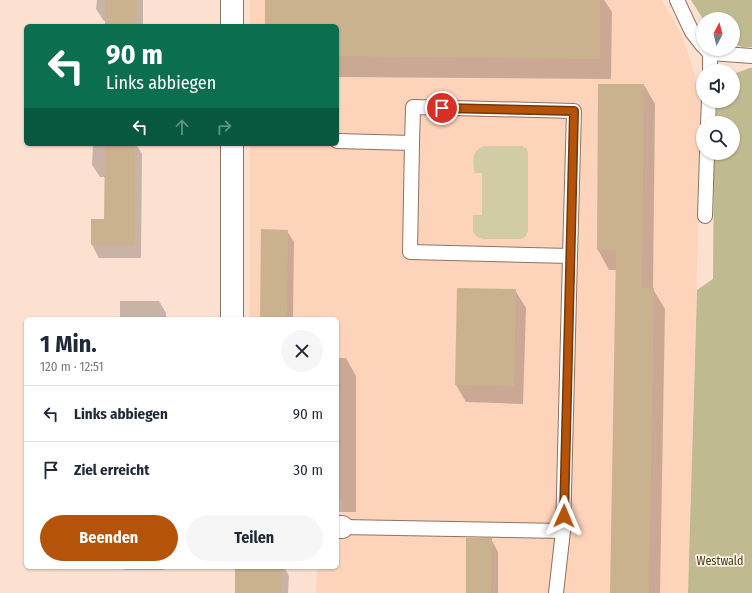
<!DOCTYPE html>
<html lang="de">
<meta charset="utf-8">
<style>
body{margin:0;font-family:"Fira Sans Condensed",sans-serif;background:#f6f6f7;color:#1f2937;height:100vh;display:flex;flex-direction:column;font-size:15px;white-space:nowrap}
*{box-sizing:border-box;margin:0}
p{font-size:13px;color:#747a83}
.icon{flex:none;width:22px;height:22px;fill:none;stroke:currentColor;stroke-width:2;stroke-linecap:round;stroke-linejoin:round}
.map{position:relative;flex:1;overflow:hidden}
.panel{position:absolute;left:24px;top:317px;width:315px;height:252px;display:flex;flex-direction:column;background:#fff;border-radius:6px;box-shadow:0 1px 3px #0004}
.panel>*{flex:none}
.top-card{position:absolute;left:24px;top:24px;width:315px;height:122px;border-radius:6px;box-shadow:0 1px 3px #0004;background:#0b6e4f;color:#fff;overflow:hidden}
.needle{width:26px;rotate:7deg}
.buttons{position:absolute;left:696px;top:12px;display:grid;gap:8px}
.buttons a{display:grid;place-items:center;width:44px;height:44px;border-radius:50%;background:#fff;box-shadow:0 1px 3px #0004;font-size:20px}
.pin{position:absolute;display:grid;place-items:center;width:34px;height:34px;color:#fff;margin:-17px;border:2px solid #fff;border-radius:50%;box-shadow:0 1px 4px #0007}
.me{position:absolute;width:44px;margin:-22px;rotate:1deg;stroke-linejoin:round;filter:drop-shadow(0 0 3px #0008)}
.turn{display:flex;align-items:center;gap:14px;height:84px;padding:0 16px;font-size:18px}
.turn .icon{width:52px;height:52px;stroke-width:2.5}
.turn b{display:block;font-size:28px;line-height:34px}
.lanes{display:flex;align-items:center;height:38px;padding:0 16px;background:#0003;justify-content:center;gap:20px;direction:ltr}
.lanes .off{opacity:.35}
.round{display:grid;place-items:center;flex:none;width:42px;height:42px;border-radius:21px;background:#f6f6f7}
.overview{display:flex;align-items:center;justify-content:space-between;height:68px;padding:0 16px}
h1{font-size:24px;font-weight:700;line-height:30px}
.action{display:flex;gap:8px;margin-top:auto;padding:8px 16px}
.action a{flex:1;height:46px;border-radius:24px;background:#b45309;color:#fff;font-size:16px;font-weight:700;line-height:46px;text-align:center}
.action a+a{background:#f6f6f7;color:#1f2937}
ul{padding:0;list-style:none}
li{display:flex;align-items:center;gap:12px;height:56px;padding:0 16px;border-top:1px solid #e0e1e3}
li div{flex:1}
li b{display:block;font-size:15px}
li em{font-style:normal}
.map>svg:first-child{display:block}
.built{fill:#fdd3ba}
.green{fill:#d1cca6}
.forest{fill:#c0ba91}
.shadow{fill:#0003}
.building{fill:#cbb28e}
.lines{fill:none;stroke-linecap:round;stroke-linejoin:round}
.lane-casing{stroke:#907260;stroke-width:16}
.street-casing{stroke:#907260;stroke-width:24}
.lane{stroke:#fff;stroke-width:14}
.street{stroke:#fff;stroke-width:22}
.route-casing{stroke:#753606;stroke-width:10}
.route{stroke:#b45309;stroke-width:7}
.labels{text-anchor:middle;stroke-width:3.5;stroke-linejoin:round;paint-order:stroke}
.park-label{font-size:12px;fill:#49420f;stroke:#fef0e8}
</style>
<div class="map">
<svg width="752" height="593" viewBox="0 0 752 593">
<rect width="100%" height="100%" fill="#fce0d0"/>
<path class="built" d="M 250,0 L 662,0 L 682,36 L 702,97 L 688,593 L 316,593 L 317,567 L 337,567 L 337,539 L 342,539 L 342,499 L 337,499 L 337,319 L 250,319 L 250,144 L 337,144 L 337,26 L 250,26 Z"/>
<path class="green" d="M 484,146 L 522,146 L 527,149 L 528,154 L 528,231 L 525,237 L 521,239 L 483,239 L 477,237 L 473,232 L 473,215 L 482,215 L 482,173 L 474,173 C 474,160 470,152 484,146 Z"/>
<g class="forest">
<path d="M 691,0 L 752,0 L 752,47 L 742,47 L 733,43 L 733,19 L 703,19 Z"/>
<path d="M 750,68 L 752,68 L 752,593 L 688,593 L 697,290 L 713,279 L 714,153 L 733,153 L 733,123 L 716,123 L 717,101 L 733,101 L 733,74 Z"/>
</g>
<g class="shadow">
<path d="M 97,0 L 143,0 L 143,26 L 106,26 L 106,21 L 104,21 L 96,9 Z"/>
<path d="M 266,0 L 604,0 L 612,12 L 611,79 L 337,77 L 337,26 L 266,26 Z"/>
<path d="M 599,85 L 644,85 L 655,104 L 653,289 L 665,309 L 660,593 L 611,593 L 617,270 L 609,270 L 598,250 Z"/>
<path d="M 93,144 L 136,144 L 142,154 L 141,258 L 99,258 L 92,245 L 92,220 L 105,220 L 105,177 L 100,177 L 92,165 Z"/>
<path d="M 287,231 L 294,242 L 293,319 L 261,319 Z"/>
<path d="M 515,290 L 526,308 L 523,404 L 466,402 L 456,385 Z"/>
<path d="M 120,301 L 159,301 L 166,313 L 166,319 L 120,319 Z"/>
<path d="M 337,358 L 346,358 L 356,376 L 356,512 L 337,512 Z"/>
<path d="M 491,539 L 498,552 L 498,593 L 467,593 Z"/>
<path d="M 123,567 L 164,567 L 164,570 L 125,570 Z"/>
<path d="M 236,567 L 284,567 L 289,576 L 288,593 L 236,593 Z"/>
</g>
<g class="building">
<path d="M 105,0 L 137,0 L 136,26 L 105,26 Z"/>
<path d="M 265,0 L 600,0 L 600,59 L 337,56 L 337,26 L 265,26 Z"/>
<path d="M 598,84 L 644,84 L 642,288 L 654,288 L 649,593 L 610,593 L 616,250 L 597,250 Z"/>
<path d="M 105,144 L 135,144 L 135,245 L 91,245 L 91,219 L 104,219 Z"/>
<path d="M 261,229 L 288,230 L 287,319 L 260,319 Z"/>
<path d="M 457,288 L 516,289 L 514,386 L 455,385 Z"/>
<path d="M 466,538 L 492,538 L 491,593 L 466,593 Z"/>
<path d="M 235,567 L 282,567 L 281,593 L 235,593 Z"/>
</g>
<g class="lines">
<defs>
<g id="lane">
<path d="M 677,0 L 692,32 L 703,46"/>
<path d="M 706,49 L 710,53 L 752,56"/>
<path d="M 710,71 L 710,53"/>
<path d="M 708,123 L 709,101"/>
<path d="M 337,141 L 412,143 L 410,252 L 570,256 L 563,531 L 556,593"/>
<path d="M 412,143 L 413,107 L 574,111 L 570,256"/>
<path d="M 705,216 L 707,153"/>
<path d="M 342,527 L 563,531"/>
</g>
<g id="street">
<path d="M 232,0 L 232,26"/>
<path d="M 232,144 L 232,319"/>
<path d="M 337,527 L 342,527"/>
</g>
</defs>
<use href="#lane" class="lane-casing"/>
<use href="#street" class="street-casing"/>
<use href="#lane" class="lane"/>
<use href="#street" class="street"/>
</g>
<g class="lines">
<defs>
<path id="route" d="M 442,108 L 574,111 L 564,516"/>
</defs>
<use href="#route" class="route-casing"/>
<use href="#route" class="route"/>
</g>
<g class="labels">
<g class="park-label">
<text x="720" y="565">Westwald</text>
</g>
</g>
</svg>
<div class="buttons">
<a><svg class="needle" viewBox="-14 -14 28 28"><path d="M0-13l5 13h-10z" fill="#e53935"/><path d="M0 13l5-13h-10z" fill="#747a83"/></svg></a>
<a><svg class="icon" aria-label="sound" viewBox="0 0 24 24"><path d="M4 9h4l5-4v14l-5-4H4zM17 9q2 3 0 6"/></svg></a>
<a><svg class="icon" aria-label="search" viewBox="0 0 24 24"><circle cx="10" cy="10" r="6"/><path d="M15 15l6 6"/></svg></a>
</div>
<div class="pin" style="left:442px;top:108px;background:#d93025"><svg class="icon" aria-label="arrive" viewBox="0 0 24 24"><path d="M6 21V4h12l-3 4 3 4H6"/></svg></div>
<svg class="me" style="left:564px;top:516px" viewBox="-20 -20 40 40"><path d="M0-17L14 15 0 8-14 15z" fill="#b45309" stroke="#fff" stroke-width="4"/></svg>
<div class="top-card">
<div class="turn"><svg class="icon" aria-label="left" viewBox="0 0 24 24"><path d="M17 20v-9H6M10 6l-5 5 5 5"/></svg><div><b>90 m</b>Links abbiegen</div></div>
<div class="lanes"><svg class="icon" aria-label="left" viewBox="0 0 24 24"><path d="M17 20v-9H6M10 6l-5 5 5 5"/></svg><svg class="icon off" aria-label="ahead" viewBox="0 0 24 24"><path d="M12 20V5M6 11l6-6 6 6"/></svg><svg class="icon off" aria-label="right" viewBox="0 0 24 24"><path d="M7 20v-9h11M14 6l5 5-5 5"/></svg></div>
</div>
<section class="panel">
<div class="overview"><div><h1>1 Min.</h1><p>120 m · 12:51</p></div><a class="round"><svg class="icon" aria-label="close" viewBox="0 0 24 24"><path d="M6 6l12 12M18 6L6 18"/></svg></a></div>
<ul>
<li><svg class="icon" aria-label="left" viewBox="0 0 24 24"><path d="M17 20v-9H6M10 6l-5 5 5 5"/></svg><div><b>Links abbiegen</b></div><em>90 m</em></li>
<li><svg class="icon" aria-label="arrive" viewBox="0 0 24 24"><path d="M6 21V4h12l-3 4 3 4H6"/></svg><div><b>Ziel erreicht</b></div><em>30 m</em></li>
</ul>
<div class="action"><a>Beenden</a><a>Teilen</a></div>
</section>
</div>
